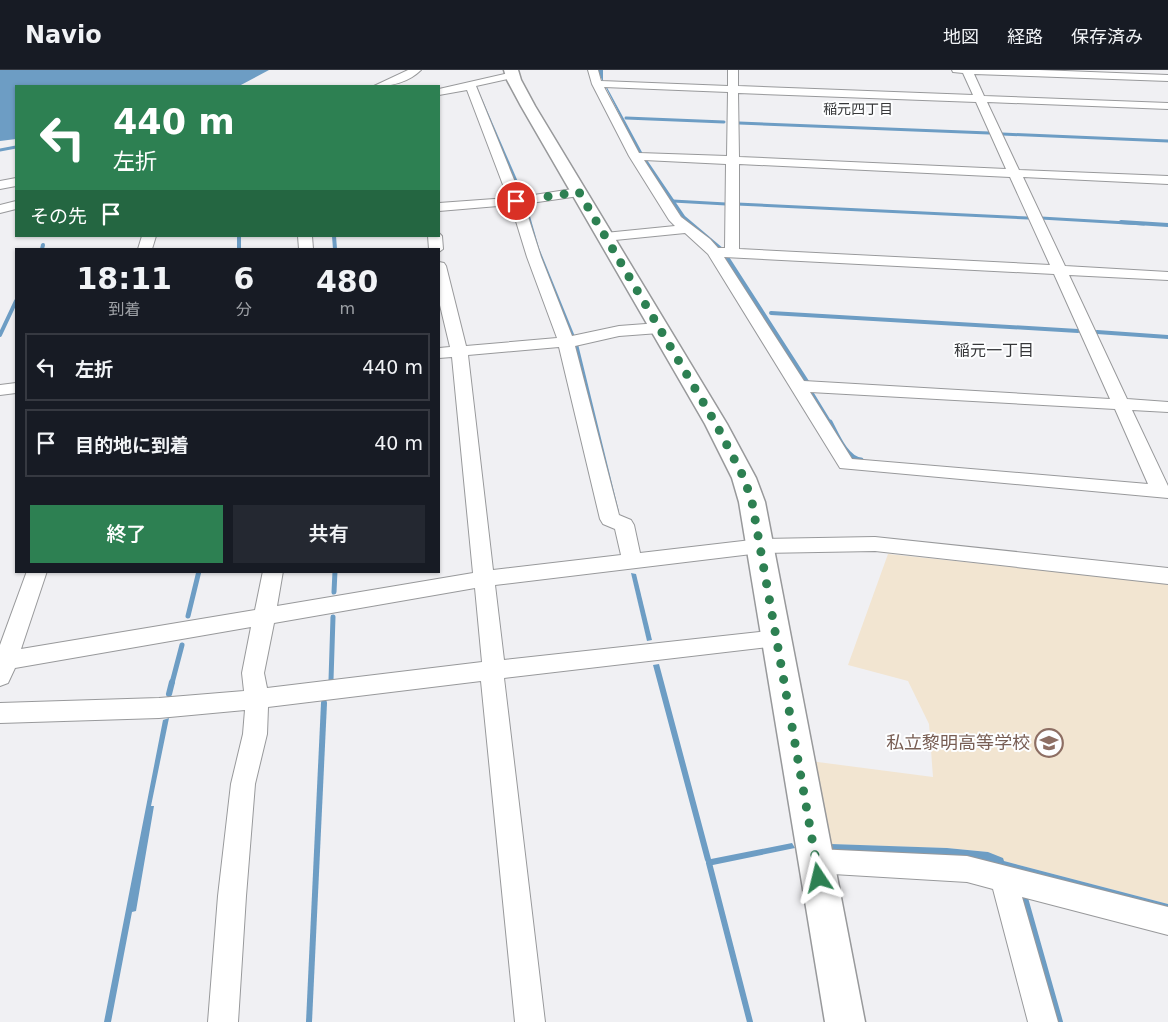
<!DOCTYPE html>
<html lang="ja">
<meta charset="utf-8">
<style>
body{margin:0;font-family:"DejaVu Sans","Noto Sans JP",sans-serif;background:#242831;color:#f1f3f6;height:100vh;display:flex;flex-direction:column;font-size:19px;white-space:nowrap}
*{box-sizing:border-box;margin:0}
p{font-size:16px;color:#9ea1a6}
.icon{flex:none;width:28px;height:28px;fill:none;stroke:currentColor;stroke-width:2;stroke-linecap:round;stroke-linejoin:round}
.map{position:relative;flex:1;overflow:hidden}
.panel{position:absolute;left:15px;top:178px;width:425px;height:325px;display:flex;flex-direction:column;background:#171b24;border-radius:0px;box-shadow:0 1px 4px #0004}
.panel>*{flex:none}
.top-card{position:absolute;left:15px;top:15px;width:425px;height:152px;border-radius:0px;box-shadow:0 1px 4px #0004;background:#2d8052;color:#fff;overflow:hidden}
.pin{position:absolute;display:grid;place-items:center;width:42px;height:42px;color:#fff;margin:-21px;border:2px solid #fff;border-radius:50%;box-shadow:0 1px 5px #0007}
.me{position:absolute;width:55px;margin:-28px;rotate:350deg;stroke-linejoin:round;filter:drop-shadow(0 0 4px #0008)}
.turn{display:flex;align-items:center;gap:18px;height:105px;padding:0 15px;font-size:22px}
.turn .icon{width:65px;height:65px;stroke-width:2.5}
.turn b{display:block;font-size:35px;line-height:42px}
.then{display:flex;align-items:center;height:48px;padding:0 15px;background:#0003;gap:10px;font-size:19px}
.eta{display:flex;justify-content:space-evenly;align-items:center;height:85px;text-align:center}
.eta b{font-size:30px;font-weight:600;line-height:35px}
.primary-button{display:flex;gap:10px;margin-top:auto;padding:10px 15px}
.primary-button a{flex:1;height:58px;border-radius:0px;background:#2d8052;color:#fff;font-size:20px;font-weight:600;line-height:58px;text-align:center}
.primary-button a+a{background:#242831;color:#f1f3f6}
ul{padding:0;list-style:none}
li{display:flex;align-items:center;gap:15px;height:68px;margin:0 10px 8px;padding:0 5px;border:2px solid #363941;border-radius:0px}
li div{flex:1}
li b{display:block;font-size:19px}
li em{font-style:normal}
header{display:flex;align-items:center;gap:30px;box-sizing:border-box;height:70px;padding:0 25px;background:#171b24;border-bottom:1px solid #363941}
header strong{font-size:24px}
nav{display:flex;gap:28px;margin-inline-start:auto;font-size:18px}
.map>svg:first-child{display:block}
.education{fill:#f2e5d1}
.water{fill:#6d9dc4}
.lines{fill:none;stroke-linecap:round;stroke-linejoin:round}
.stream-far3{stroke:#6d9dc4;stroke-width:3}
.stream-far2{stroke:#6d9dc4;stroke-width:4}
.stream-far1{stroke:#6d9dc4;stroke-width:5}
.stream{stroke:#6d9dc4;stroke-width:6}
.minor-casing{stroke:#98999b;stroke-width:2}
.major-casing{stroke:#98999b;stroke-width:3}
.minor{fill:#fff;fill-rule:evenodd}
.major{fill:#fff;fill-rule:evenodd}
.route{stroke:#2d8052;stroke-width:9;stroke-dasharray:0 16.2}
.labels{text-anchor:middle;stroke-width:4;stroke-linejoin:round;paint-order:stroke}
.far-neighbourhood-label{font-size:14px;fill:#363739;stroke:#fdfeff}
.neighbourhood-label{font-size:16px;fill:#363739;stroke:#fdfeff}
.near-education-label{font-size:18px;fill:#785e54;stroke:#fdfeff;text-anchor:end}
</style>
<header>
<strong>Navio</strong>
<nav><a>地図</a><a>経路</a><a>保存済み</a></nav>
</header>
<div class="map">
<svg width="1168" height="952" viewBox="0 0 1168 952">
<rect width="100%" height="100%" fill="#f0f0f3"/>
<path class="education" d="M 888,484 L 1168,513 L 1168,834 L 1004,791 L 988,782 L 947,778 L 825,774 L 810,691 L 933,707 L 929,654 L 908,611 L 848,595 Z"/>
<g class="water">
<path d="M 0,0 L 269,0 L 239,16 L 16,16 L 16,69 L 0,71 Z"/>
<path d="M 597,0 L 603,0 L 603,10 L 643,84 L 685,146 L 724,179 L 809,311 L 803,311 L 719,180 L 681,146 L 639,83 Z"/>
<path d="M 474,15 L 476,15 L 525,128 L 521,129 Z"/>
<path d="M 526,132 L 539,178 L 578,274 L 619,442 L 612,443 L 521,133 Z"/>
<path d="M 631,503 L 636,504 L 652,570 L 647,571 Z"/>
<path d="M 659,594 L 711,789 L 792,773 L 795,778 L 708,796 L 705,790 L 653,595 Z"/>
<path d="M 169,648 L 151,736 L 154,736 L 136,841 L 132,842 L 111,952 L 104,952 L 163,650 Z"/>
<path d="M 831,774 L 947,778 L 988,782 L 1003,788 L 1004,791 L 1168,834 L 1168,838 L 833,784 Z"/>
</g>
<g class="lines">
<g class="stream-far3">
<path d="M 626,48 L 724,52"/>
<path d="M 739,53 L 989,63"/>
<path d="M 1002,64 L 1168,71"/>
<path d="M 0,80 L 16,77"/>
<path d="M 673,131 L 726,134"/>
<path d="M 737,134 L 1028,148"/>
<path d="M 1041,148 L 1144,154"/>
</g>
<g class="stream-far2">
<path d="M 1121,152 L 1168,155"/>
<path d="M 239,166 L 239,179"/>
<path d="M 334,166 L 335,179"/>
<path d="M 42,179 L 43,175"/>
<path d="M 771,243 L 1078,261"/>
<path d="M 1097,262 L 1168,267"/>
<path d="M 0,265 L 16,231"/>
<path d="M 811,322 L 830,353"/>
</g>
<g class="stream-far1">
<path d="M 830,352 C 836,363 846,389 861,390"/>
<path d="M 334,522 L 335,501"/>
<path d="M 188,546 L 199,501"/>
<path d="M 331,610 L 333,547"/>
<path d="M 172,613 L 182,575"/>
</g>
<g class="stream">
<path d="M 169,624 L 172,612"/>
<path d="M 709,793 L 750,952"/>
<path d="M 1023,821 L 1060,952"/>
<path d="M 309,952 L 324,633"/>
</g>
<defs>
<g id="minor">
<path d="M 408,0 L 421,0 C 409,12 390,17 374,16 Z"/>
<path d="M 588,0 L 598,0 L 601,11 L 728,16 L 728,0 L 738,0 L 738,16 L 973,25 L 963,3 L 953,2 L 952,0 L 1039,0 L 1168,5 L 1168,11 L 974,4 L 984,26 L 1168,33 L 1168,39 L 987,32 L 1019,100 L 1168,106 L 1168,114 L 1023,107 L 1065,196 L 1168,202 L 1168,210 L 1069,205 L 1127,329 L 1168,332 L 1168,342 L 1132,340 L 1168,416 L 1168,428 L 840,398 L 708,184 L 685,163 L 605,171 L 598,167 L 605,163 L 675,156 L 669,150 L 629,86 L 592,14 ZM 604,17 L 728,22 L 727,86 L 639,83 ZM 738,23 L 976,32 L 1006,99 L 739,87 ZM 644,90 L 726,94 L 725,178 L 718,178 L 710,169 L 681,147 ZM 739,94 L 1010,107 L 1050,195 L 739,179 ZM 724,187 L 1054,204 L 1110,329 L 804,311 ZM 810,322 L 1115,339 L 1148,414 L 852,389 Z"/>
<path d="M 513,2 L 517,3 L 518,5 L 517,7 L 476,16 L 521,127 L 579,118 L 585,122 L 579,126 L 524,134 L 541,187 L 572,266 L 619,256 L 659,253 L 664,255 L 667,258 L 664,261 L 659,263 L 619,266 L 575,276 L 619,445 L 631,450 L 634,455 L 640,483 L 760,469 L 875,467 L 1168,498 L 1168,514 L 875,481 L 760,483 L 495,515 L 504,590 L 777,560 L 785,562 L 788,568 L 785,574 L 777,576 L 504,608 L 545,952 L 515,952 L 481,611 L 268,637 L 267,664 L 255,714 L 246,826 L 238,952 L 208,952 L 218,826 L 231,714 L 243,664 L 245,640 L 159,648 L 0,653 L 0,633 L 159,628 L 244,621 L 242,603 L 251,557 L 15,598 L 8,613 L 0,616 L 0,575 L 27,501 L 47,501 L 21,579 L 255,540 L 263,501 L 283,501 L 277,536 L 473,503 L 452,287 L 439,288 L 439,278 L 450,277 L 439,231 L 439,192 L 444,193 L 446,196 L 466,276 L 557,268 L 527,187 L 511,135 L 439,141 L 439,133 L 508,128 L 467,20 L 439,25 L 439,19 ZM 559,277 L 600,449 L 603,454 L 615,459 L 621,485 L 493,500 L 468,285 ZM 475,518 L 482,592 L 267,618 L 264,603 L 274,553 Z"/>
<path d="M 16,108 L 16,116 L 0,119 L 0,111 Z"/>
<path d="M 16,131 L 16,139 L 0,143 L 0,135 Z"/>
<path d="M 439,163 L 442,166 L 443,179 L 439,182 L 439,179 L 429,179 L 428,166 L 439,166 Z"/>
<path d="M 142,166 L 156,166 L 152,179 L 138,179 Z"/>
<path d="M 298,166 L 312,166 L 313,179 L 299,179 Z"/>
<path d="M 16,313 L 16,323 L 0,325 L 0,315 Z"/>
<path d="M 816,779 L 967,786 L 1168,837 L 1168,865 L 1022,827 L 1058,952 L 1028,952 L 993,819 L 967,812 L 816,803 L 807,800 L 803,791 L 807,782 Z"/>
</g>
<path id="major" d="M 504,0 L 518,0 L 521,10 L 535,36 L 727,354 L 756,408 L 765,432 L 865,952 L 825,952 L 739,432 L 732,408 L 705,354 L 521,36 L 507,10 Z"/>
</defs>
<use href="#minor" class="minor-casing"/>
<use href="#major" class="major-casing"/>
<use href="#minor" class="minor"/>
<use href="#major" class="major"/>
</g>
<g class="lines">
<path class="route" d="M 516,131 L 579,122 L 716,354 L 744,408 L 752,432 L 819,808"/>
</g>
<defs>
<symbol id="school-ring" viewBox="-11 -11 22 22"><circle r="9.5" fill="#fdfeff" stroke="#8d6e63" stroke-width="1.5"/><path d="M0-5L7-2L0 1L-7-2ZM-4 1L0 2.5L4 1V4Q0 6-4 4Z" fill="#8d6e63"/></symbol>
</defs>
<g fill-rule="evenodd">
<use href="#school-ring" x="1033" y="657" width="32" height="32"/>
</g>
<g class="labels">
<g class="far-neighbourhood-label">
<text x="858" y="44">稲元四丁目</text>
</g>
<g class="neighbourhood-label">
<text x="994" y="286">稲元一丁目</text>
</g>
<g class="near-education-label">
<text x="1030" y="679">私立黎明高等学校</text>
</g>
</g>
</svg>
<div class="pin" style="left:516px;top:131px;background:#d93025"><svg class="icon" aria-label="arrive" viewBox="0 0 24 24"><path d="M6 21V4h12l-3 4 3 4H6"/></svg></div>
<svg class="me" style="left:819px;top:808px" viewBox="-20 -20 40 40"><path d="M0-17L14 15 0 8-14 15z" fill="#2d8052" stroke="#fff" stroke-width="4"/></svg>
<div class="top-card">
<div class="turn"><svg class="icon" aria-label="left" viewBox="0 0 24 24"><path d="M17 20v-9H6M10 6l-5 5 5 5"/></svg><div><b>440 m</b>左折</div></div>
<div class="then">その先<svg class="icon" aria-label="arrive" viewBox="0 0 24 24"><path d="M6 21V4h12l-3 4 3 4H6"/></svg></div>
</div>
<section class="panel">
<div class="eta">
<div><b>18:11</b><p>到着</p></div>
<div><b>6</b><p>分</p></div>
<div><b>480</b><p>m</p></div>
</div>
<ul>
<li><svg class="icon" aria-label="left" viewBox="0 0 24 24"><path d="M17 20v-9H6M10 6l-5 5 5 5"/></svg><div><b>左折</b></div><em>440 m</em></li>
<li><svg class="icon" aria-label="arrive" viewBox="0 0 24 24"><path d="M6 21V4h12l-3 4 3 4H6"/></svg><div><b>目的地に到着</b></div><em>40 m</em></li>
</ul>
<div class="primary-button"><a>終了</a><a>共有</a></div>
</section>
</div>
